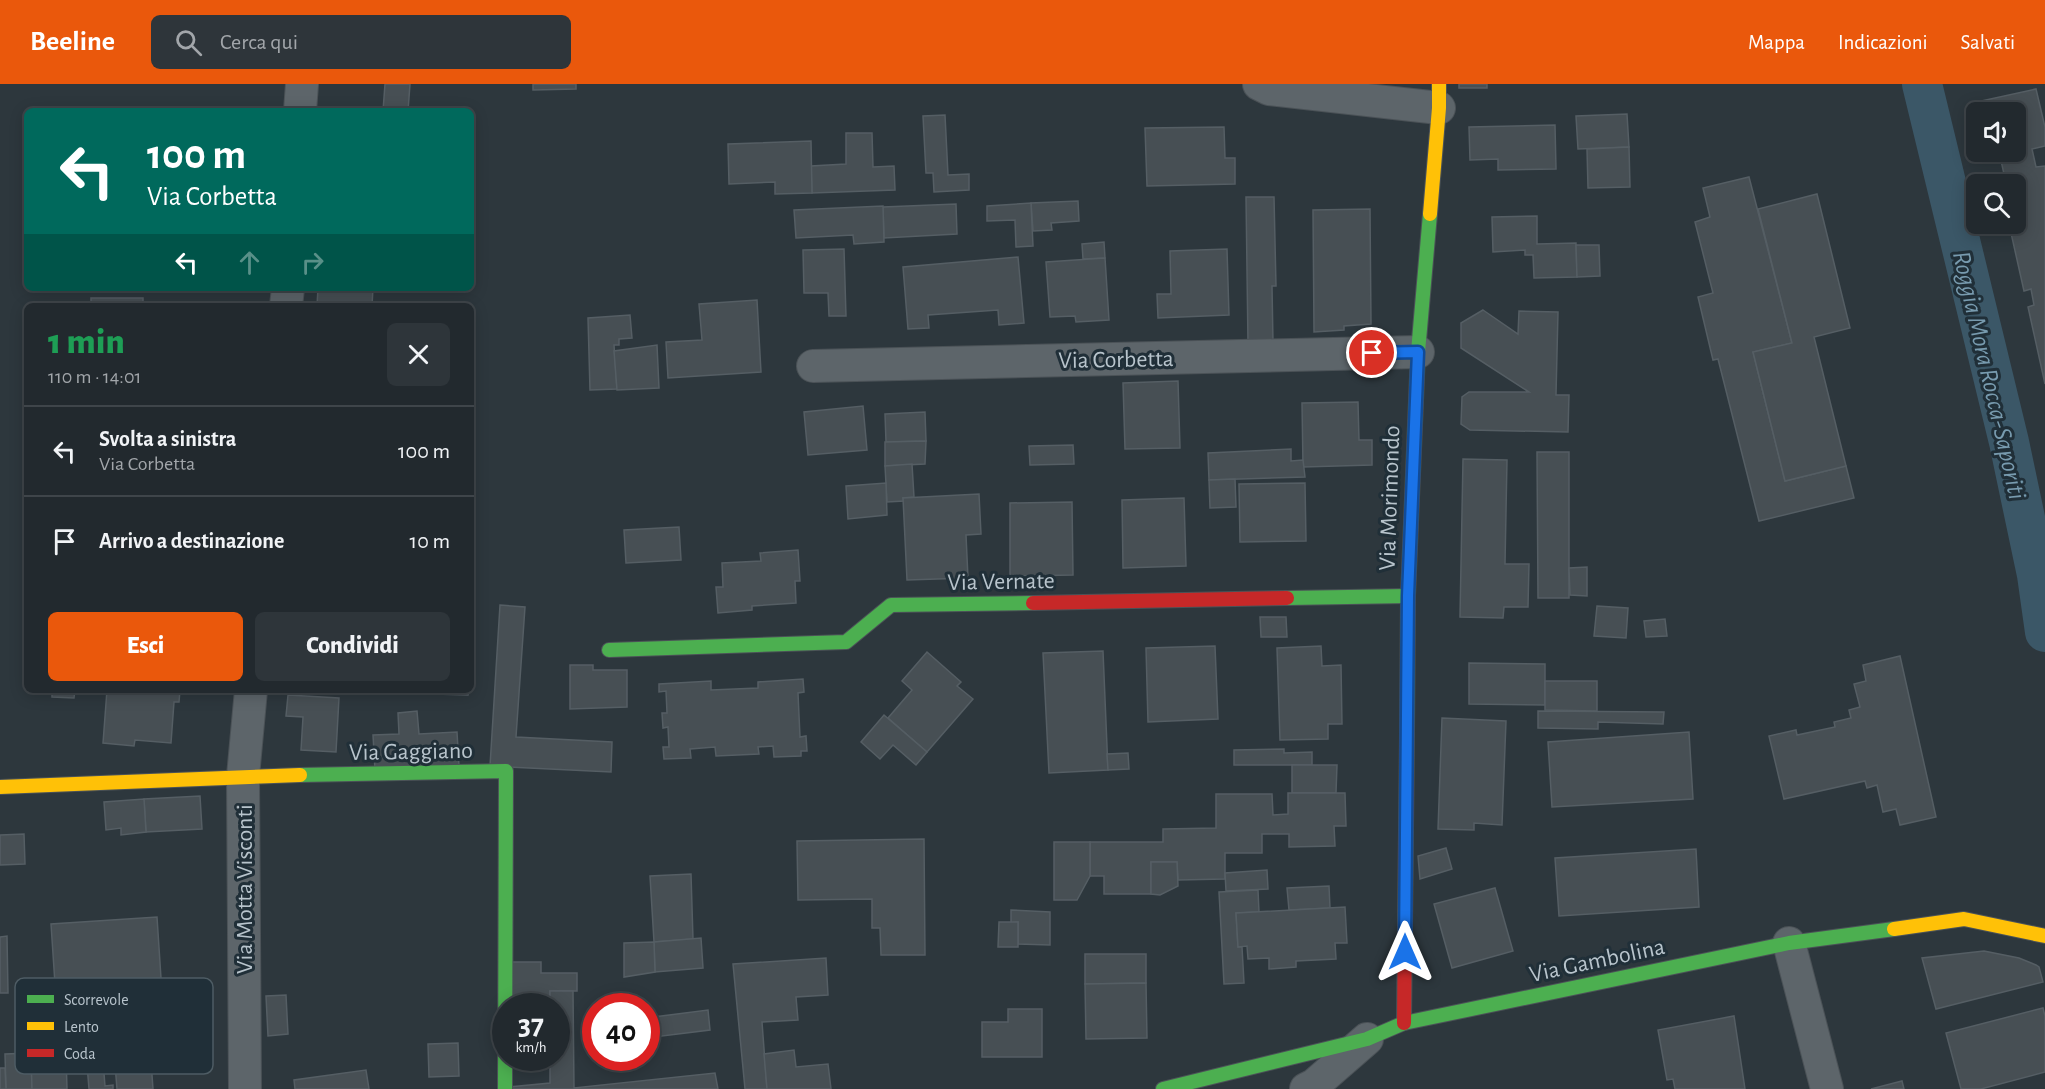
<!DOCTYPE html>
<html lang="it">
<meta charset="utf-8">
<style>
body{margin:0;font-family:"Alegreya Sans",sans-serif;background:#2e353a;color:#f1f3f6;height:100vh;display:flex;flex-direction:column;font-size:22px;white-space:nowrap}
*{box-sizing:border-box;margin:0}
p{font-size:20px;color:#a2a6aa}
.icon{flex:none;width:33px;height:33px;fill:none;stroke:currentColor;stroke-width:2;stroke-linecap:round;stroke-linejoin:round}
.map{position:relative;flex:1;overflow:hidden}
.side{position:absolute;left:24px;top:219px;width:450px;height:390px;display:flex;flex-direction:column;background:#22292e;border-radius:9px;box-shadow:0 3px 15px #0003,0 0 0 2px #3f454a}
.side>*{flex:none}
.banner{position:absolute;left:24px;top:24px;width:450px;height:183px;border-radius:9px;box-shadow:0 3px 15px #0003,0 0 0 2px #3f454a;background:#00695c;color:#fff;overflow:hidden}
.controls{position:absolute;left:1966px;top:18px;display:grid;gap:12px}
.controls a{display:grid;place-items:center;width:60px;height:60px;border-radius:9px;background:#22292e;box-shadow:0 3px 15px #0003,0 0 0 2px #3f454a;font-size:30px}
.speed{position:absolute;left:492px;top:909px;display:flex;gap:12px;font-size:30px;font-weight:700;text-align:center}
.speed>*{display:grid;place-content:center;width:78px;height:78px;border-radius:50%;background:#22292e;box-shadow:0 3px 15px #0003,0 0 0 2px #3f454a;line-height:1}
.speed small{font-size:15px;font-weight:400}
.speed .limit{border:9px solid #d22;background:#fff;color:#111}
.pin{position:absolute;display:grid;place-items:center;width:51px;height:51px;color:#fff;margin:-26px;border:3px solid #fff;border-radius:50%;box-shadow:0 2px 6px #0007}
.me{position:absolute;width:66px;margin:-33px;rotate:0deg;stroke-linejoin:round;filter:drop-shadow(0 0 4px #0008)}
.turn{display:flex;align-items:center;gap:21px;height:126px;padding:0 24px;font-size:27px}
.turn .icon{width:78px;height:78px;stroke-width:2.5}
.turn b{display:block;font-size:42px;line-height:51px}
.lanes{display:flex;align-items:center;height:57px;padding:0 24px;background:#0003;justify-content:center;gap:30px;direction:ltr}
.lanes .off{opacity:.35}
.round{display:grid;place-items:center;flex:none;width:63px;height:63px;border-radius:9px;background:#2e353a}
.overview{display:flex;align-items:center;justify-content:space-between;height:102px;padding:0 24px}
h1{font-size:36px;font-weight:800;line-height:45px;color:#1e9e55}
.action{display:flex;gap:12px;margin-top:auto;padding:12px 24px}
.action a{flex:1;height:69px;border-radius:9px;background:#ea580c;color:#fff;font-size:24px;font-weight:800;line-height:69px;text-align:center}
.action a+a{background:#2e353a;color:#f1f3f6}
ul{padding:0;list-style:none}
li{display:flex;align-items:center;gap:18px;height:90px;padding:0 24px;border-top:2px solid #3f454a}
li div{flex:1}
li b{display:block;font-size:22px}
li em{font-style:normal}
header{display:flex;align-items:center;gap:36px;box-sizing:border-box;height:84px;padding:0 30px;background:#ea580c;color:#fff}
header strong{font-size:28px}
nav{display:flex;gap:33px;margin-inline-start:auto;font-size:21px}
.search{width:420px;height:54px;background:#2e353a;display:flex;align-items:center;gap:15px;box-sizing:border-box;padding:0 21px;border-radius:9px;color:#a2a6aa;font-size:22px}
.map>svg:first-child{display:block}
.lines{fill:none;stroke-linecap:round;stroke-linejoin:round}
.canal{stroke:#3b5767;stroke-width:40}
.building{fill:#474f54;stroke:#555e64;stroke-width:1.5}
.street-casing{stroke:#4b5257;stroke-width:34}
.fast-casing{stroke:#4b5257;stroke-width:16}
.slow-casing{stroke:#4b5257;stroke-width:16}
.jam-casing{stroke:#4b5257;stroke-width:16}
.street{stroke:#5d656a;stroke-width:32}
.fast{stroke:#4caf50;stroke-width:14}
.slow{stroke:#ffc107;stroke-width:14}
.jam{stroke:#c62828;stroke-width:14}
.route-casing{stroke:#114b97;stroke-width:15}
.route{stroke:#1a73e8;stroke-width:10}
.labels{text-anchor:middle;stroke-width:6;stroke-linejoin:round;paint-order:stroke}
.street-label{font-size:24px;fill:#b8c4cc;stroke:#202f38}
.water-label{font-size:26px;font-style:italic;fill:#789baf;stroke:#202f38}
.key{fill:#202f38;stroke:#4e5c64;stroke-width:1.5}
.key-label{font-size:16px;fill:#b8c4cc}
</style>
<header>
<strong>Beeline</strong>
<div class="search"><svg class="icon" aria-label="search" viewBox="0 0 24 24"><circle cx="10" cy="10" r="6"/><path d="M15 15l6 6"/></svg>Cerca qui</div>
<nav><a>Mappa</a><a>Indicazioni</a><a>Salvati</a></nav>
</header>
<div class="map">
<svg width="2045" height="1005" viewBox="0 0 2045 1005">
<rect width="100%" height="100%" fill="#2d373d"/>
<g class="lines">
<path class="canal" d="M 1922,0 L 2009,358 L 2037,491 L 2045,548"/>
</g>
<g class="building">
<path d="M 385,0 L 410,0 L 408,27 L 383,27 Z"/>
<path d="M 533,0 L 576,0 L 576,5 L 533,6 Z"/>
<rect x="1459" y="0" width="28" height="4"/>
<path d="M 2036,5 L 2045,43 L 2045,62 L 2032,65 L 2036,83 L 2045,82 L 2045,300 L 2028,223 L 2034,221 L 2031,205 L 2024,207 L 2009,140 L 2016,140 L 2016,100 L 2000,100 L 1998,91 L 2004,90 L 2000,72 L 1994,74 L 1992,68 L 2016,68 L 2016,28 L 1984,28 L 1981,17 Z"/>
<path d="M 1627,30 L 1629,63 L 1578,65 L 1576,32 Z"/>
<path d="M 945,31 L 948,91 L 969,90 L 969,106 L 934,108 L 933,89 L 926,89 L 923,32 Z"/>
<path d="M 1555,41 L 1556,85 L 1498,86 L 1498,75 L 1470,76 L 1469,43 Z"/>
<path d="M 1224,43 L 1225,74 L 1235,74 L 1235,100 L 1147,102 L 1145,44 Z"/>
<path d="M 846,49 L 872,49 L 873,83 L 894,82 L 895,106 L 812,109 L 811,82 L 846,80 Z"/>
<path d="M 811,57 L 812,109 L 775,110 L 775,98 L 729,100 L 728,60 Z"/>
<path d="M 1629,63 L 1630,103 L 1588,104 L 1587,65 Z"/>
<path d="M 1749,93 L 1792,259 L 1753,268 L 1785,397 L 1846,382 L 1854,414 L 1759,437 L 1718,275 L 1713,276 L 1698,213 L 1713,209 L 1695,138 L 1710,133 L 1703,104 Z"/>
<path d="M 1817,110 L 1850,244 L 1814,253 L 1846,382 L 1785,397 L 1753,268 L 1792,259 L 1758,125 Z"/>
<path d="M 1246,113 L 1274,113 L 1276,202 L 1272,202 L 1273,259 L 1248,260 Z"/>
<path d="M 1078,117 L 1079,137 L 1051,139 L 1052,146 L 1033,147 L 1031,119 Z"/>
<path d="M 1031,119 L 1033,162 L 1016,163 L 1015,136 L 987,137 L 987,122 Z"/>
<path d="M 956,120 L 957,150 L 884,154 L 883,123 Z"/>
<path d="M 883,122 L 884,158 L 854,160 L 853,151 L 796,154 L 794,126 Z"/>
<path d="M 1370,125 L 1371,240 L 1344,242 L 1344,246 L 1314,248 L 1313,126 Z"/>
<path d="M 1537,132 L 1537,160 L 1576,159 L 1577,193 L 1534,194 L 1533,171 L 1525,171 L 1525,166 L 1493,168 L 1492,133 Z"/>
<path d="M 1104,158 L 1105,174 L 1083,175 L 1082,160 Z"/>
<path d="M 1576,161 L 1599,161 L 1600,192 L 1577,193 Z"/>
<path d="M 844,165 L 846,232 L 829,232 L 828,209 L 804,209 L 803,166 Z"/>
<path d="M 1227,165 L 1229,231 L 1158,234 L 1157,210 L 1171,210 L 1170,167 Z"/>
<path d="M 1018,173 L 1024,239 L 999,241 L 998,226 L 928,231 L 929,244 L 908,245 L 903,183 Z"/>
<path d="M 1105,174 L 1109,236 L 1076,238 L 1075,232 L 1050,233 L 1046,178 Z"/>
<path d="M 318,204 L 373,204 L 372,222 L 317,222 Z"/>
<path d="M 91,214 L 143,214 L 143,218 L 155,218 L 155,222 L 91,222 Z"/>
<path d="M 757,216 L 761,288 L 668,294 L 666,258 L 702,256 L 699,220 Z"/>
<path d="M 1483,226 L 1518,250 L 1519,227 L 1558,228 L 1556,311 L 1569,311 L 1568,348 L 1470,346 L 1461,340 L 1462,313 L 1469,308 L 1529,308 L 1461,264 L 1461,239 Z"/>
<path d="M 630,231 L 632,254 L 619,255 L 619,261 L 614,261 L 617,305 L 590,306 L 588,234 Z"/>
<path d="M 657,261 L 659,304 L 617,306 L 614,267 Z"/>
<path d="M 1178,297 L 1180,364 L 1125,365 L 1123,299 Z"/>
<path d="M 1358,318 L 1359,356 L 1372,356 L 1372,381 L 1303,383 L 1302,319 Z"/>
<path d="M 863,322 L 867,366 L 808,371 L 804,328 Z"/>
<path d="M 925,328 L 926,357 L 886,358 L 885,330 Z"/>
<path d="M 926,357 L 925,380 L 885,382 L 885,358 Z"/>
<path d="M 1073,361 L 1074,380 L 1030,381 L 1029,362 Z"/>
<path d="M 1291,365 L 1291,377 L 1303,376 L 1305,393 L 1209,396 L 1208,369 Z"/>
<path d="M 1537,368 L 1569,368 L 1569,514 L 1538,514 Z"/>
<path d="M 1463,375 L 1507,376 L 1505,480 L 1529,480 L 1528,523 L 1504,523 L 1503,534 L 1460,533 Z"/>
<path d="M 912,380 L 914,413 L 903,414 L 904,417 L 887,418 L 885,382 Z"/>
<path d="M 1235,395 L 1236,423 L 1210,424 L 1209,396 Z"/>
<path d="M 886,399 L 887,431 L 848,435 L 846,402 Z"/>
<path d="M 1305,399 L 1306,457 L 1240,458 L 1239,400 Z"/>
<path d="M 979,410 L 981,450 L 966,451 L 968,494 L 907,496 L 903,414 Z"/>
<path d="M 1184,414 L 1186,482 L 1123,484 L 1122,416 Z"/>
<path d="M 1072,418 L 1073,491 L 1010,492 L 1010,419 Z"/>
<path d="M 679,443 L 681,476 L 626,479 L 624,446 Z"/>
<path d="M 798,466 L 800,497 L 795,497 L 796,519 L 752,522 L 752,526 L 718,529 L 716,503 L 723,503 L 722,479 L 761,477 L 760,469 Z"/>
<path d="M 1587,483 L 1587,512 L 1570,511 L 1569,484 Z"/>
<path d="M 500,521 L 525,523 L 516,653 L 612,658 L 611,688 L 490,682 Z"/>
<path d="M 1597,522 L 1628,524 L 1626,554 L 1594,552 Z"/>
<path d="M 1260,533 L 1286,533 L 1287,553 L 1261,553 Z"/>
<path d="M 1665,535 L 1667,552 L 1646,553 L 1644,537 Z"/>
<path d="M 1215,562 L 1218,635 L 1148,638 L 1146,564 Z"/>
<path d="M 1321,562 L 1322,582 L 1341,581 L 1342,640 L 1328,640 L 1328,655 L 1280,656 L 1277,564 Z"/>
<path d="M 1103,567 L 1108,686 L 1049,689 L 1043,569 Z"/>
<path d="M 927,568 L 961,598 L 957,602 L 973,615 L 927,668 L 888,634 L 912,606 L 902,597 Z"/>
<path d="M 1900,572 L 1936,733 L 1900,741 L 1896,725 L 1883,728 L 1877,701 L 1867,704 L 1865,697 L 1784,715 L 1769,652 L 1796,646 L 1797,651 L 1835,643 L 1834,638 L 1851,634 L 1849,626 L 1860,623 L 1854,600 L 1866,597 L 1863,581 Z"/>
<path d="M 1469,579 L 1545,580 L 1545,621 L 1469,620 Z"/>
<path d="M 570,581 L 593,581 L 593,586 L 627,586 L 627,623 L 570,625 Z"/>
<path d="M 803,595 L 804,608 L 798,609 L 800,653 L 806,652 L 807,667 L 801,667 L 801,672 L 774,673 L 773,662 L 758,663 L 759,670 L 716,672 L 715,663 L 690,665 L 691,674 L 664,675 L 663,663 L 669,663 L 668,643 L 663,644 L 662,629 L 667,629 L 666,607 L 659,608 L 659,600 L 711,597 L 711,606 L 758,604 L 758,598 Z"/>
<path d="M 1545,597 L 1597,597 L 1597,627 L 1545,626 Z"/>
<path d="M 52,606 L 75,606 L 74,614 L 52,613 Z"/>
<path d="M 107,606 L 180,606 L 179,618 L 174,618 L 171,659 L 135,656 L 134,662 L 103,659 Z"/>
<path d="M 435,606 L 469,606 L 468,611 L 435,610 Z"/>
<path d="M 288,611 L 339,614 L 336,668 L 301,666 L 303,633 L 286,632 Z"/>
<path d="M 417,627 L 419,650 L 457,648 L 459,682 L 375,686 L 373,651 L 399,650 L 398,629 Z"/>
<path d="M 1538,627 L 1664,628 L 1663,640 L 1598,638 L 1598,645 L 1538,644 Z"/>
<path d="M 884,631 L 927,668 L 916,681 L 893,661 L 880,675 L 861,658 Z"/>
<path d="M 1442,634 L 1506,637 L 1502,741 L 1474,739 L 1474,746 L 1438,745 Z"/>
<path d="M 1689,648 L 1693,715 L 1552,723 L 1548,658 Z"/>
<path d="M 1284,665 L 1284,669 L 1312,668 L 1312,681 L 1234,681 L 1234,666 Z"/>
<path d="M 1128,669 L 1129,685 L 1108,686 L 1107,670 Z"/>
<path d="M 1292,681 L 1337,681 L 1336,709 L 1292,709 Z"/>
<path d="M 1288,709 L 1345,709 L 1346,742 L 1334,742 L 1335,762 L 1289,763 L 1289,750 L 1262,750 L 1262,769 L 1225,769 L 1225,795 L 1178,796 L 1177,778 L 1151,778 L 1151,810 L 1104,810 L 1104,792 L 1090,792 L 1090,758 L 1163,758 L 1163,745 L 1216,744 L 1216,710 L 1272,710 L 1273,731 L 1288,730 Z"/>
<path d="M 200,712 L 202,745 L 146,748 L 144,715 Z"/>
<path d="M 144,715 L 146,748 L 121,751 L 121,744 L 106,746 L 104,718 Z"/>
<path d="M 24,750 L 25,780 L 0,781 L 0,751 Z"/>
<path d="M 924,755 L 925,871 L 881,871 L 880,844 L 872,844 L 872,815 L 798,816 L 797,757 Z"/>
<path d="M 1054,758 L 1090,758 L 1090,792 L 1077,816 L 1054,816 Z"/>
<path d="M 1446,764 L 1452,785 L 1420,795 L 1418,772 Z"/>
<path d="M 1696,765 L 1699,823 L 1559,832 L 1555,774 Z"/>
<path d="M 1151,778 L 1177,778 L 1178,802 L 1160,811 L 1151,810 Z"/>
<path d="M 1267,786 L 1268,805 L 1226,807 L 1225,789 Z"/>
<path d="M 691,790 L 693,855 L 654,858 L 650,792 Z"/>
<path d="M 1329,802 L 1330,824 L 1289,826 L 1287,804 Z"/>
<path d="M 1495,804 L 1513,867 L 1452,884 L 1434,820 Z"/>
<path d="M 1258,806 L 1259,828 L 1236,829 L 1238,863 L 1242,863 L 1244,899 L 1224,900 L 1219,808 Z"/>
<path d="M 1345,823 L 1347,859 L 1335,859 L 1336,875 L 1296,877 L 1296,883 L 1269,885 L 1269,874 L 1248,875 L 1247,862 L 1238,863 L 1236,829 Z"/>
<path d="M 1011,826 L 1050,828 L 1050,861 L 1018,860 L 1018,838 L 1011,839 Z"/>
<path d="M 157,833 L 161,894 L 55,900 L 51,840 Z"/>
<path d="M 999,838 L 1018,838 L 1018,863 L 998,863 Z"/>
<path d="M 7,852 L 8,909 L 0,909 L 0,853 Z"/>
<path d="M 701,854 L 703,884 L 655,888 L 654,858 Z"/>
<path d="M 654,858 L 655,888 L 624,893 L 624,859 Z"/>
<path d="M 1984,867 L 2019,874 L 2036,881 L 2039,883 L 2043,898 L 1936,925 L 1922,874 Z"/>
<path d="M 1085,870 L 1146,870 L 1146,899 L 1085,900 Z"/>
<path d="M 826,874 L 828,911 L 796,913 L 798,936 L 762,938 L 767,1005 L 745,1005 L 733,880 Z"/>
<path d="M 510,878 L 541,878 L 541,889 L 577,889 L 577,907 L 550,907 L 550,916 L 510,916 Z"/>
<path d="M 1146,899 L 1147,954 L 1086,955 L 1085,900 Z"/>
<path d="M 550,907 L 573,907 L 574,1004 L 715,989 L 718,1005 L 509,1005 L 509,1003 L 550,999 L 550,974 L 556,974 L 556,922 L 550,922 Z"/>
<path d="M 286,911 L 288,950 L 268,952 L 266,912 Z"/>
<path d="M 2043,924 L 2045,932 L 2045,988 L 1981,1005 L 1961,1005 L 1946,949 Z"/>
<path d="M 1008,925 L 1042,925 L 1042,973 L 982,973 L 982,938 L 1008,938 Z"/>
<path d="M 708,926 L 710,946 L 646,954 L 646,934 Z"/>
<path d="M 1734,932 L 1745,1005 L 1675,1005 L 1673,995 L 1667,996 L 1658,946 Z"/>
<path d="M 458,959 L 459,992 L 429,993 L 428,960 Z"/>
<path d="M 794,966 L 796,983 L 828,980 L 831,1005 L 767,1005 L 764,970 Z"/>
<path d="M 98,967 L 99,978 L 103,977 L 105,1002 L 113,1001 L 113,1005 L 89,1005 L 86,968 Z"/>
<path d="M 31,969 L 32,1005 L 6,1005 L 5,970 Z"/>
<path d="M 66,971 L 67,1005 L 32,1005 L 31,972 Z"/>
<path d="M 151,977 L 153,1005 L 117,1005 L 115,980 Z"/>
<path d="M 0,984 L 5,984 L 6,1005 L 0,1005 Z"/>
<path d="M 366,986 L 369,1005 L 295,1005 L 294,996 Z"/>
<path d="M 1902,997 L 1904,1005 L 1871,1005 Z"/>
</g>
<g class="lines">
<defs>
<g id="street">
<path d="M 1259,0 L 1269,5 L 1439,24"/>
<path d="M 300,27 L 302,0"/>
<path d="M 286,222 L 288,204"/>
<path d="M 813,282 L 1418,268"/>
<path d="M 1789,859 L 1827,1005"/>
<path d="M 245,1005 L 243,692 L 251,606"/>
<path d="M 1306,1005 L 1314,1001 L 1367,955"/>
</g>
<g id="fast">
<path d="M 1287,514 L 1408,512"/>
<path d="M 609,566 L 846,558 L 891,521 L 1033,519"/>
<path d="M 1407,649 L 1408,512 L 1418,268 L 1430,130"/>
<path d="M 300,691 L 506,687 L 505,1005"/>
<path d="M 1163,1005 L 1367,955 L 1404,939 L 1789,859 L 1894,845"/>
</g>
<g id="slow">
<path d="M 1430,130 L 1439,24 L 1439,0"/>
<path d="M 0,703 L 300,691"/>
<path d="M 1894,845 L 1964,835 L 2045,852"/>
</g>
<g id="jam">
<path d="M 1033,519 L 1287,514"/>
<path d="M 1404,939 L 1407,649"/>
</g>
</defs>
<use href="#street" class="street-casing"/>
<use href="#fast" class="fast-casing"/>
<use href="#slow" class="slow-casing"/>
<use href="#jam" class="jam-casing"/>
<use href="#street" class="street"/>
<use href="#fast" class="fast"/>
<use href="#slow" class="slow"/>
<use href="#jam" class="jam"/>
</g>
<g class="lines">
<defs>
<path id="route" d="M 1372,269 L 1418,268 L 1408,512 L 1405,868"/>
</defs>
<use href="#route" class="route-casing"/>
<use href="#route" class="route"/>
</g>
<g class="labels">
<g class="street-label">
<text transform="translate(1116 275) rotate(-1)" y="8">Via Corbetta</text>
<text transform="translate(1389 414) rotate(-88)" y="8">Via Morimondo</text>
<text transform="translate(1001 497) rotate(-1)" y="8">Via Vernate</text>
<text transform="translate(411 667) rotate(-1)" y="8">Via Gaggiano</text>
<text transform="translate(244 805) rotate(-90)" y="8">Via Motta Visconti</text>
<text transform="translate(1597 876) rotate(-12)" y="8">Via Gambolina</text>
</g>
<g class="water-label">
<text transform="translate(1990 291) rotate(77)" y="9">Roggia Mora Rocca-Saporiti</text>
</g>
</g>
<rect x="15" y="894" width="198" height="96" rx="9" class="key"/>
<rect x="27" y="911" width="27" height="8" fill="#4caf50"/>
<rect x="27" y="938" width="27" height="8" fill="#ffc107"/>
<rect x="27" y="965" width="27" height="8" fill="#c62828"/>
<g class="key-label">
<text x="64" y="921">Scorrevole</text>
<text x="64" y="948">Lento</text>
<text x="64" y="975">Coda</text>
</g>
</svg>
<div class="controls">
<a><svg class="icon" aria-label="sound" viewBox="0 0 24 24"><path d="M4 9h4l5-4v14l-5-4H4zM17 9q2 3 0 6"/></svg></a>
<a><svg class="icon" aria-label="search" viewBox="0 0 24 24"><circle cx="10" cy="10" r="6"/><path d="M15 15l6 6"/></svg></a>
</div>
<div class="speed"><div>37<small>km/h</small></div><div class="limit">40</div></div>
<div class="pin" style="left:1372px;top:269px;background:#d93025"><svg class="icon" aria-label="arrive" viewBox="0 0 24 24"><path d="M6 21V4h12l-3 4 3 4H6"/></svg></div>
<svg class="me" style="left:1405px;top:868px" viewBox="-20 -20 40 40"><path d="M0-17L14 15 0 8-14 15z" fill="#1a73e8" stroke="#fff" stroke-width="4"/></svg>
<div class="banner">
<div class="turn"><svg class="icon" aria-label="left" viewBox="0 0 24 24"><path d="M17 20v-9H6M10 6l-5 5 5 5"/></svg><div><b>100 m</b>Via Corbetta</div></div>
<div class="lanes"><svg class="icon" aria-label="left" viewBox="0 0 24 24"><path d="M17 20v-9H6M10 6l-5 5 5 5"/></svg><svg class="icon off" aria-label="ahead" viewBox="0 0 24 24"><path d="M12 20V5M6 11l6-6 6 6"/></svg><svg class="icon off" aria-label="right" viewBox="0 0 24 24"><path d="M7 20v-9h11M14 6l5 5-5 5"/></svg></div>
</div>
<section class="side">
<div class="overview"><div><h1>1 min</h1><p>110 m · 14:01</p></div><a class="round"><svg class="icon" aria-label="close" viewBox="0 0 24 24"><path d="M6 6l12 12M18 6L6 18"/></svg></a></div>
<ul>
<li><svg class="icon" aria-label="left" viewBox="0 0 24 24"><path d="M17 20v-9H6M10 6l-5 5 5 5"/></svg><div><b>Svolta a sinistra</b><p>Via Corbetta</p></div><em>100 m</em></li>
<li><svg class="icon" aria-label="arrive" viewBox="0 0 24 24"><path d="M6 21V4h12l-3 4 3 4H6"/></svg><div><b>Arrivo a destinazione</b></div><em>10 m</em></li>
</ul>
<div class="action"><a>Esci</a><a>Condividi</a></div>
</section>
</div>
